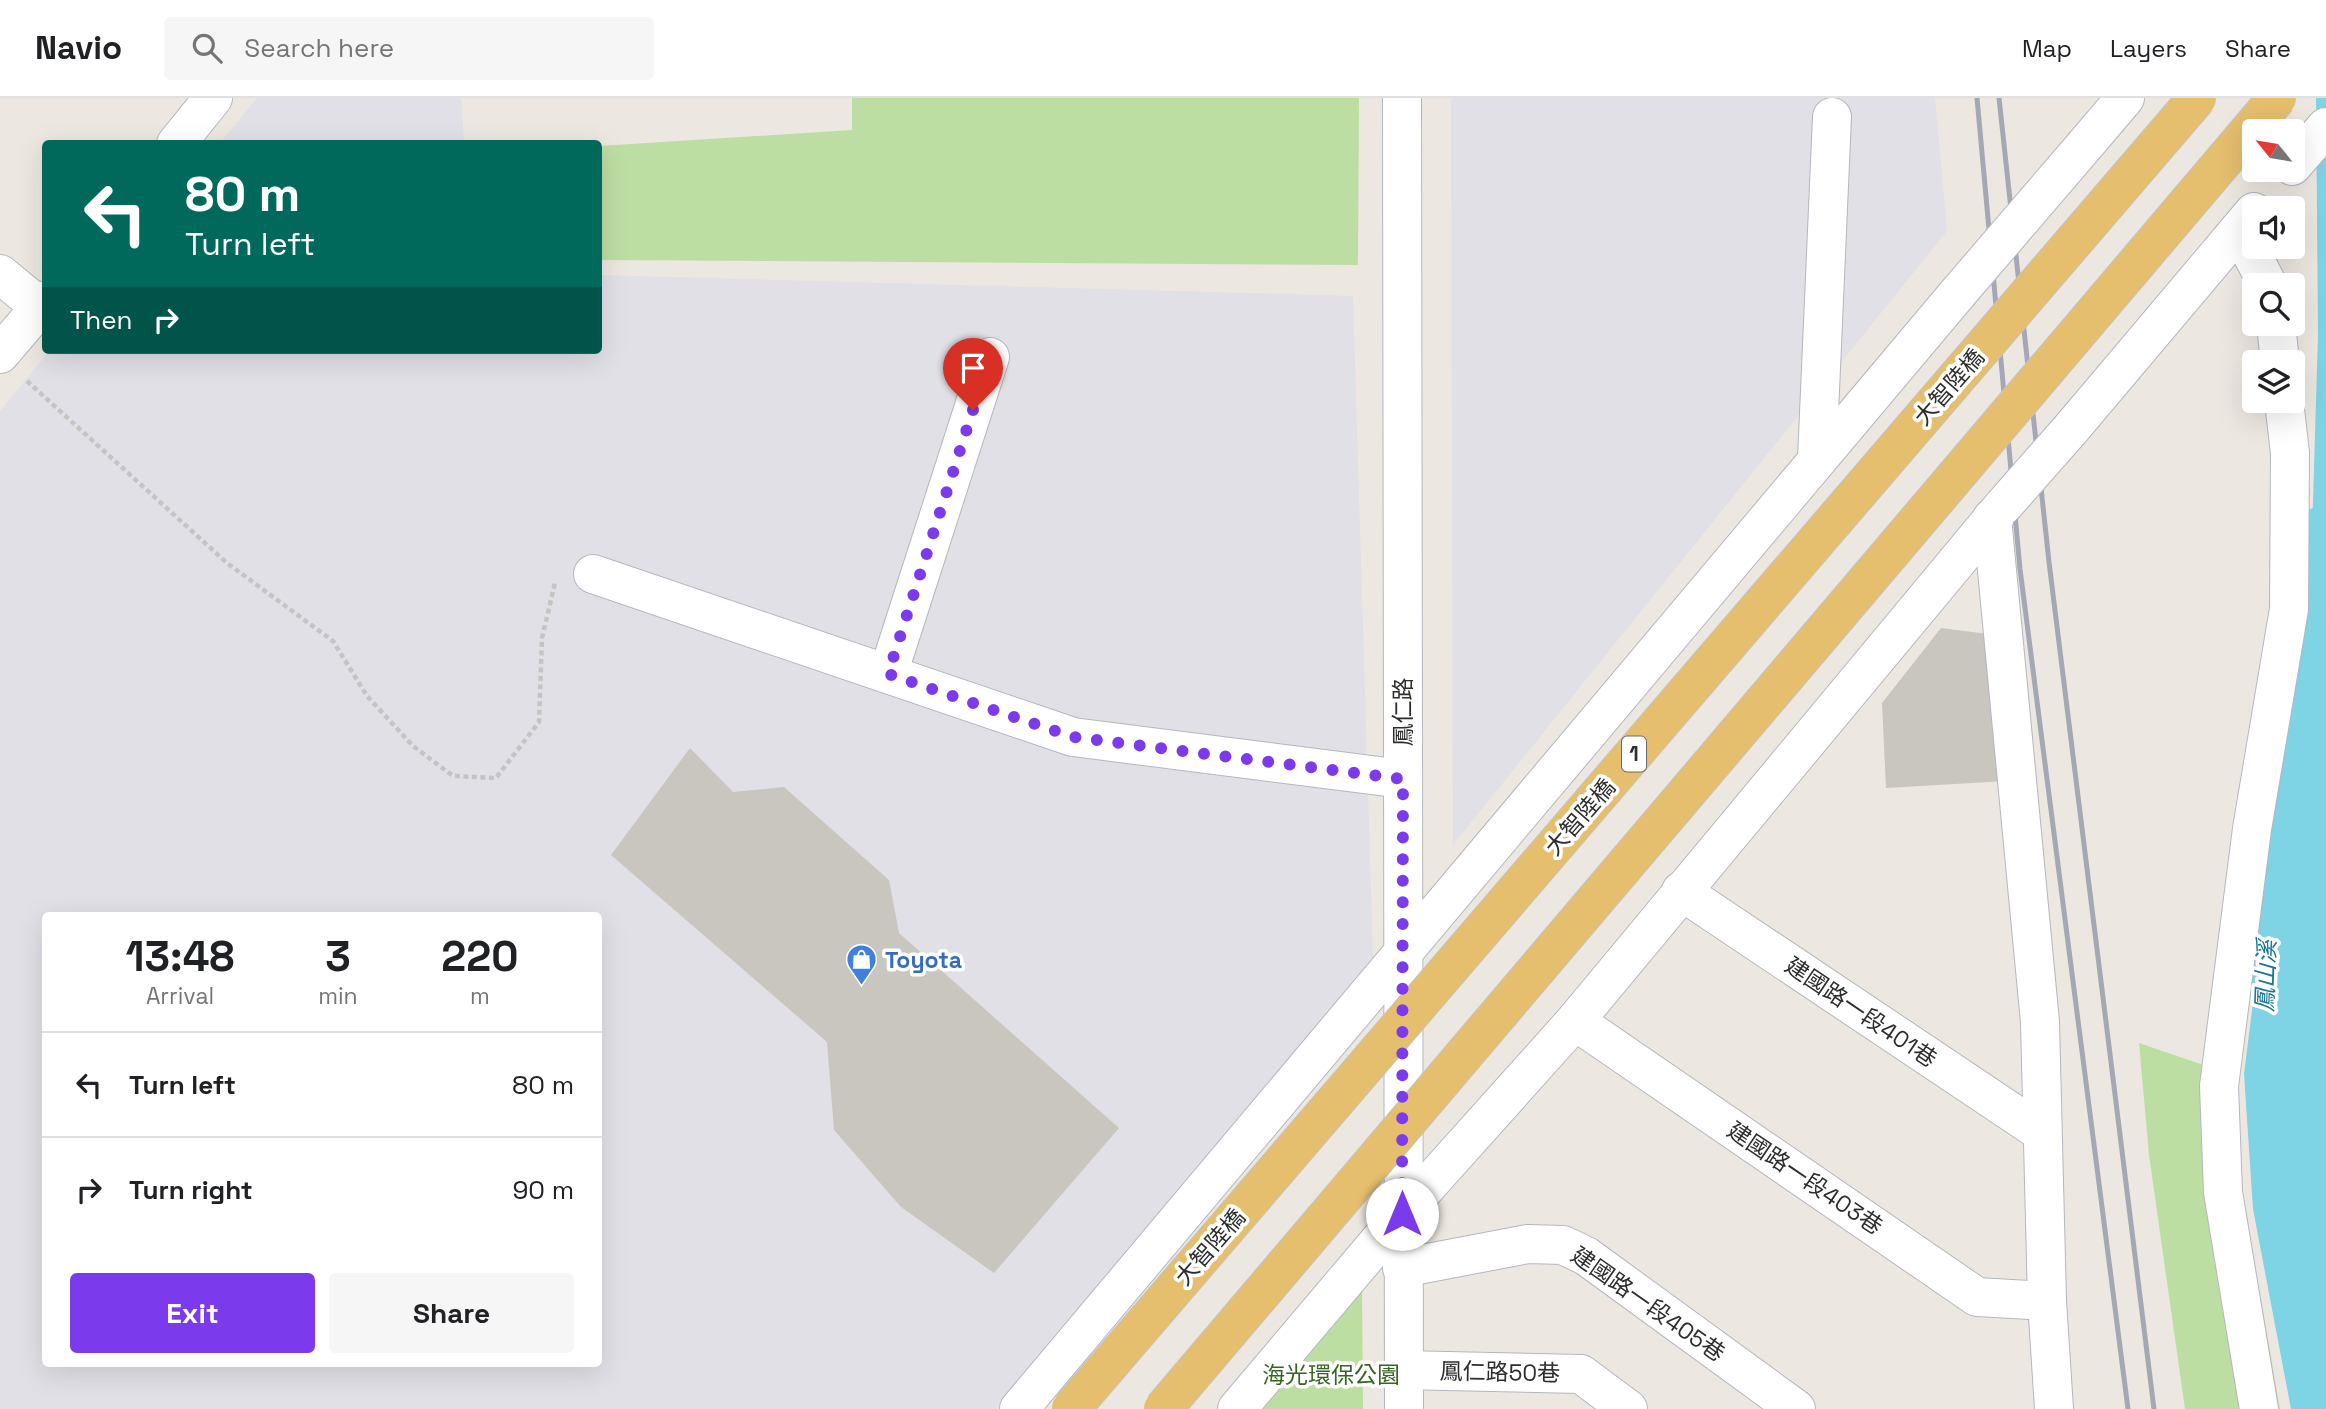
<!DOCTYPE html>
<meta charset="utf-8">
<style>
body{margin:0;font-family:"Space Grotesk","Noto Sans TC",sans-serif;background:#f6f6f6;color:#202124;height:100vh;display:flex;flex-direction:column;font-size:26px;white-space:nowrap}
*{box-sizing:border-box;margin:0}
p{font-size:23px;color:#757577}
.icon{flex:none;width:38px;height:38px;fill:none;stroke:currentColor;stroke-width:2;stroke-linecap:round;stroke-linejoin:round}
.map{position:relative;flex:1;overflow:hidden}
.panel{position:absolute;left:42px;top:814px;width:560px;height:455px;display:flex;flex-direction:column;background:#fff;border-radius:7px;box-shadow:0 7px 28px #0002}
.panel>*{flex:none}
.top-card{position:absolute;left:42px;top:42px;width:560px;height:214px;border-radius:7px;box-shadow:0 7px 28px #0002;background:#00695c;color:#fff;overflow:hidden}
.needle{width:46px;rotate:300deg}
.fabs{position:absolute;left:2242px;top:21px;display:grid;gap:14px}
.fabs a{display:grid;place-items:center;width:63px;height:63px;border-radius:7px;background:#fff;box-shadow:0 7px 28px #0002;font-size:35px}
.pin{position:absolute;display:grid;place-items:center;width:60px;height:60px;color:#fff;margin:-72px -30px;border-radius:50% 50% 50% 0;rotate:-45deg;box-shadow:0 0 7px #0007}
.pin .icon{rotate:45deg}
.me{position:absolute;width:77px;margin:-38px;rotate:0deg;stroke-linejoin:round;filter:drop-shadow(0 0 5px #0008)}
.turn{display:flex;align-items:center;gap:24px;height:147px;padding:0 28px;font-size:32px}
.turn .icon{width:91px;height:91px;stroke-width:2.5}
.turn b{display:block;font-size:49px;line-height:60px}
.then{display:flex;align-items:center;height:66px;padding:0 28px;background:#0003;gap:14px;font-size:26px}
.eta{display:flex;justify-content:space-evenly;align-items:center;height:119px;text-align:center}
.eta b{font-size:42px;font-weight:600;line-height:49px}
.action{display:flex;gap:14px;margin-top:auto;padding:14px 28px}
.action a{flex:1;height:80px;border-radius:7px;background:#7c3aed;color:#fff;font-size:28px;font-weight:600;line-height:80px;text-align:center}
.action a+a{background:#f6f6f6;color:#202124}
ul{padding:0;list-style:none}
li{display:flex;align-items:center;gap:21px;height:105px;padding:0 28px;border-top:2px solid #e0e0e0}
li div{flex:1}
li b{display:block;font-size:26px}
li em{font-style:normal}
header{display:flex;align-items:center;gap:42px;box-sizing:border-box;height:98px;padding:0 35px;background:#fff;border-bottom:2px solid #e0e0e0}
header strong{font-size:33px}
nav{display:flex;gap:38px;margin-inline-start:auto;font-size:24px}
.search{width:490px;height:63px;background:#f6f6f6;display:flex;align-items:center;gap:18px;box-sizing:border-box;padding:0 24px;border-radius:7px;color:#757577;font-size:26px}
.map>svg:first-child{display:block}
.industrial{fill:#e1e0e6;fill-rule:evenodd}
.green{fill:#bddea3}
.water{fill:#7ed3e5}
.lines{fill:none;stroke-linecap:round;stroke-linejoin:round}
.river{stroke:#7ed3e5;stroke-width:66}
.building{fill:#c9c5bf}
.minor-casing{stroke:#b4b7bf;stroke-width:40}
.path{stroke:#c4c4c4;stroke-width:4.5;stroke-dasharray:5 3.5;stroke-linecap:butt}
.minor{stroke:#fff;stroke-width:38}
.rail{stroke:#a4a8b5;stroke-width:5}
.minor-bridge-casing{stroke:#b4b7bf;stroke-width:40;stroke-linecap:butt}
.major-bridge-casing{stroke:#c4c4c4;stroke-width:40;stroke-linecap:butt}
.minor-bridge{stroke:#fff;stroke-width:38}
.major-bridge{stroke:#e5be6e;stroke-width:38}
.route{stroke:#7c3aed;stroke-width:12;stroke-dasharray:0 21.6}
.labels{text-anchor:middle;stroke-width:7;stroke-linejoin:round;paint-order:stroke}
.shield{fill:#fff;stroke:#6c6c6c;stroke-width:2}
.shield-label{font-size:21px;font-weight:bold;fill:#2d2d2d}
.street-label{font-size:23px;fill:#2d2d2d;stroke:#fff}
.shop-label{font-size:23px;font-weight:bold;fill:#366cbe;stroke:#fff;text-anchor:start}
.park-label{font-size:23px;fill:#366522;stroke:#fff}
.water-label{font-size:24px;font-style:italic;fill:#1a7694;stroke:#fff}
</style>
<header>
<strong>Navio</strong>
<div class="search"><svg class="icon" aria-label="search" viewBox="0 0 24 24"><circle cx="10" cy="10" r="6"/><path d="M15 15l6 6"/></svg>Search here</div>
<nav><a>Map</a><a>Layers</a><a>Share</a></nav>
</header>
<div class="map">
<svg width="2326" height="1311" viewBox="0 0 2326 1311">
<rect width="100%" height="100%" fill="#ede7e1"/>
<g class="industrial">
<path d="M 257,0 L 461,0 L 464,45 L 220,45 Z"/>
<path d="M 1451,0 L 1935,0 L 1947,133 L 1453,747 Z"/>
<path d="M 599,177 L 1353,198 L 1373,859 L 997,1311 L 0,1311 L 0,313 L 50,252 L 598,252 ZM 46,817 L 598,817 L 598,1265 L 46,1265 Z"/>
</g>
<g class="green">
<path d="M 852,0 L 1359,0 L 1358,167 L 599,162 L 599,48 L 852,32 Z"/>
<path d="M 2139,945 L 2221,973 L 2280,1311 L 2185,1311 L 2149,1057 Z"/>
<path d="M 1362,1189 L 1363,1311 L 1260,1311 Z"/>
</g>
<path class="water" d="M 2316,0 L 2326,0 L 2326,1311 L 2291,1311 L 2253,1111 L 2244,976 L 2267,793 L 2306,638 L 2318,236 Z"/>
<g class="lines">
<path class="river" d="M 2267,871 L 2272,746 L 2326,440"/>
</g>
<g class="building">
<path d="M 1941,530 L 1996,537 L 2007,683 L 1886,690 L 1882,605 Z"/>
<path d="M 690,650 L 733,694 L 784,689 L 889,782 L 899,835 L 1119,1030 L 994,1175 L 901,1109 L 834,1032 L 827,944 L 611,757 Z"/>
</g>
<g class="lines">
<defs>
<g id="minor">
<path d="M 1402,0 L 1404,1311"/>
<path d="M 176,46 L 213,0"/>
<path d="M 2085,47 L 2125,0"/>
<path d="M 2292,68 L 2326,29"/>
<path d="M 2239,132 L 2268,187"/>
<path d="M 0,176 L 40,209"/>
<path d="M 2276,226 L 2280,264"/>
<path d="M 0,256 L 46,202"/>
<path d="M 2070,332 L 2254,114"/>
<path d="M 1817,361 L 1832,19"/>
<path d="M 1992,420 L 2040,924 L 2047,1203 L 2054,1311"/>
<path d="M 593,476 L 1073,639 L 1403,681"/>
<path d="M 888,576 L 990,259"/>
<path d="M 1681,793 L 2041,1034"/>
<path d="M 1575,923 L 1977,1199 L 2047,1203"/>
<path d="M 1402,1170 L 1528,1146 L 1563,1147 L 1586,1158 L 1796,1311"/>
<path d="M 1402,1272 L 1581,1276 L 1628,1311"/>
<path d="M 1019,1311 L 1958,195"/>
<path d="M 1237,1311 L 1402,1116 L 1575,923 L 2003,408"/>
<path d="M 2259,1311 L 2223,1094 L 2219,988 L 2252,731 L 2289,511 L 2290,355 L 2284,303"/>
</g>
</defs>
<use href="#minor" class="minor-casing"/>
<path class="path" d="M 27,283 L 227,465 L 333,543 L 367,598 L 413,648 L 453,678 L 496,680 L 539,624 L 542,540 L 555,485"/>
<use href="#minor" class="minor"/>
<g class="rail">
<path d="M 1977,0 L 2020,471 L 2128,1311"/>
<path d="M 1999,0 L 2049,464 L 2154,1311"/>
</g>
<defs>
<g id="minor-bridge">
<path d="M 1958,195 L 2085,47"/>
<path d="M 2003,408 L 2070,332"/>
</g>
<g id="major-bridge">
<path d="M 1071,1311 L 2197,0"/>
<path d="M 1163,1311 L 2277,0"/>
</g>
</defs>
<use href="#minor-bridge" class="minor-bridge-casing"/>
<use href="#major-bridge" class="major-bridge-casing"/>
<use href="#minor-bridge" class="minor-bridge"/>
<use href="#major-bridge" class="major-bridge"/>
</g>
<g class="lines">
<path class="route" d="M 973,312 L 888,576 L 1073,639 L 1403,681 L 1402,1116"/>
</g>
<defs>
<symbol id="shop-pin" viewBox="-11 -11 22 30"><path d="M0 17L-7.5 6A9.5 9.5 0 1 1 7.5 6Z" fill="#3f7fe0" stroke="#fff"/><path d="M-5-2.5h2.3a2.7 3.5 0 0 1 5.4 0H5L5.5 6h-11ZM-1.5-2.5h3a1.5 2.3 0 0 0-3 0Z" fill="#fff"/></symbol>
</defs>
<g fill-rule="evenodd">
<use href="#shop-pin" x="844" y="844" width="35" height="47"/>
</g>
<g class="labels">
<rect class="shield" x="1622" y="638.5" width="24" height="35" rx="5"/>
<g class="shield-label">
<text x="1634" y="663">1</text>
</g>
<g class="street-label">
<text transform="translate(1949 289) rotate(-49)" y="8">大智陸橋</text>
<text transform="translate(1403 614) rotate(-90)" y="8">鳳仁路</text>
<text transform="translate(1580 719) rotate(-49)" y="8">大智陸橋</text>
<text transform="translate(1861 914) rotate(34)" y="8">建國路一段401巷</text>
<text transform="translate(1805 1080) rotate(34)" y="8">建國路一段403巷</text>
<text transform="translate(1210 1149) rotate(-49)" y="8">大智陸橋</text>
<text transform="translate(1648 1206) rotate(35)" y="8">建國路一段405巷</text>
<text transform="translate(1500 1274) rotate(1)" y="8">鳳仁路50巷</text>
</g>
<g class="shop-label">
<text x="885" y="870">Toyota</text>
</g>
<g class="park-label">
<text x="1331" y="1285">海光環保公園</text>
</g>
<g class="water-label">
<text transform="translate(2266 878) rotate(-88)" y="8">鳳山溪</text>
</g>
</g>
</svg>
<div class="fabs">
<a><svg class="needle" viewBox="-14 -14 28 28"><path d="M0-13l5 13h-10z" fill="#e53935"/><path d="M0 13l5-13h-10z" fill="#757577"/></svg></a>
<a><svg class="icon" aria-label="sound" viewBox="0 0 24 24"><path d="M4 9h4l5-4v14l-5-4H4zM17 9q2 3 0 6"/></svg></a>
<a><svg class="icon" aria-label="search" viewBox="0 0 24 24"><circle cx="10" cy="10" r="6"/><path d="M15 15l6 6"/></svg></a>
<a><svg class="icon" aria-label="layers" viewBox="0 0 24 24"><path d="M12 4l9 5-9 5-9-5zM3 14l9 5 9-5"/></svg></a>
</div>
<div class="pin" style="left:973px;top:312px;background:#d93025"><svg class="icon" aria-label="arrive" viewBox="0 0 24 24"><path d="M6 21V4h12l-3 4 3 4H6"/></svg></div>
<svg class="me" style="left:1402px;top:1116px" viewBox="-20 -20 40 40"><circle r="19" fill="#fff"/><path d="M0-13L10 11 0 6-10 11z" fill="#7c3aed"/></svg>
<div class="top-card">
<div class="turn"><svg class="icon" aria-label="left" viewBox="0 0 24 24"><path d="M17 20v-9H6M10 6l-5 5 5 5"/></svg><div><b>80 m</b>Turn left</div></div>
<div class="then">Then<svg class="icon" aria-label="right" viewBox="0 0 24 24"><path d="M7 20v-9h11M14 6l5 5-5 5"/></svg></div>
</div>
<section class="panel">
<div class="eta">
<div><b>13:48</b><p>Arrival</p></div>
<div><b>3</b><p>min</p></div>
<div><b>220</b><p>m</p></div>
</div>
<ul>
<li><svg class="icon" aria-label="left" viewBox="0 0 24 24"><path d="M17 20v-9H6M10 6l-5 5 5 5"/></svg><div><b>Turn left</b></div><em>80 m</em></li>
<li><svg class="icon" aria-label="right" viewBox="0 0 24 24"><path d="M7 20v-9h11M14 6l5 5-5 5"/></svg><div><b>Turn right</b></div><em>90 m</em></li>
</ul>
<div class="action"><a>Exit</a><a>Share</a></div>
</section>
</div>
